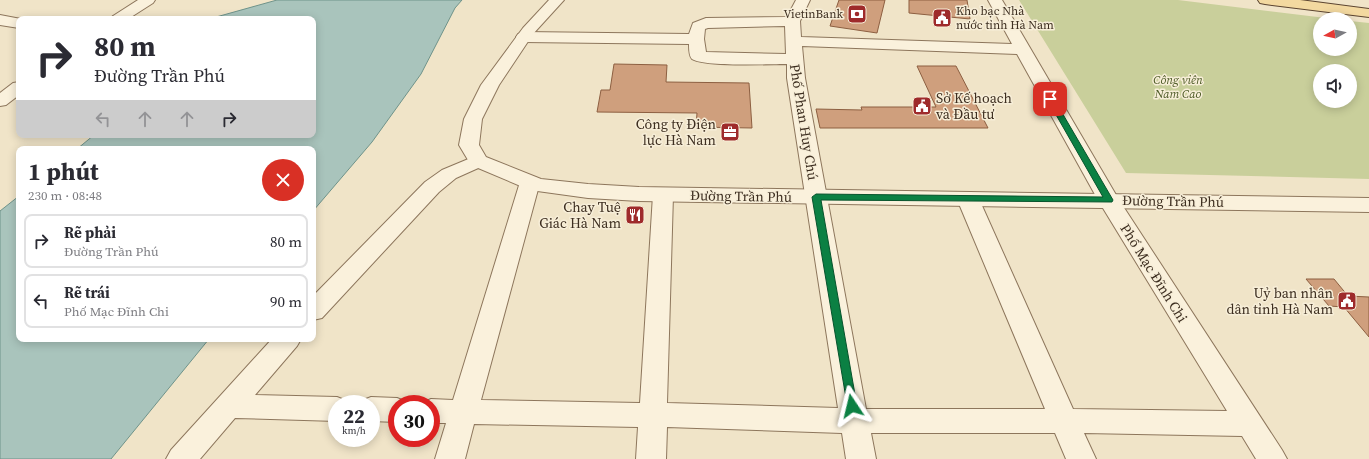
<!DOCTYPE html>
<html lang="vi">
<meta charset="utf-8">
<style>
body{margin:0;font-family:"Source Serif 4",serif;background:#f7f7f7;color:#2b2b33;height:100vh;display:flex;flex-direction:column;font-size:15px;white-space:nowrap}
*{box-sizing:border-box;margin:0}
p{font-size:13px;color:#7c7c81}
.icon{flex:none;width:22px;height:22px;fill:none;stroke:currentColor;stroke-width:2;stroke-linecap:round;stroke-linejoin:round}
.map{position:relative;flex:1;overflow:hidden}
.panel{position:absolute;left:16px;top:146px;width:300px;height:196px;display:flex;flex-direction:column;background:#fff;border-radius:8px;box-shadow:0 2px 10px #0003}
.panel>*{flex:none}
.top-card{position:absolute;left:16px;top:16px;width:300px;height:122px;border-radius:8px;box-shadow:0 2px 10px #0003;background:#fff;color:#2b2b33;overflow:hidden}
.needle{width:26px;rotate:262deg}
.buttons{position:absolute;left:1313px;top:12px;display:grid;gap:8px}
.buttons a{display:grid;place-items:center;width:44px;height:44px;border-radius:50%;background:#fff;box-shadow:0 2px 10px #0003;font-size:20px}
.speed{position:absolute;left:328px;top:395px;display:flex;gap:8px;font-size:20px;font-weight:700;text-align:center}
.speed>*{display:grid;place-content:center;width:52px;height:52px;border-radius:50%;background:#fff;box-shadow:0 2px 10px #0003;line-height:1}
.speed small{font-size:10px;font-weight:400}
.speed .limit{border:6px solid #d22;background:#fff;color:#111}
.pin{position:absolute;display:grid;place-items:center;width:34px;height:34px;color:#fff;margin:-17px;border-radius:8px;box-shadow:0 2px 6px #0006}
.me{position:absolute;width:44px;margin:-22px;rotate:350deg;stroke-linejoin:round;filter:drop-shadow(0 0 3px #0008)}
.turn{display:flex;align-items:center;gap:14px;height:84px;padding:0 12px;font-size:18px}
.turn .icon{width:52px;height:52px;stroke-width:2.5}
.turn b{display:block;font-size:28px;line-height:34px}
.lanes{display:flex;align-items:center;height:38px;padding:0 12px;background:#0003;justify-content:center;gap:20px;direction:ltr}
.lanes .off{opacity:.35}
.round{display:grid;place-items:center;flex:none;width:42px;height:42px;border-radius:21px;background:#f7f7f7}
.headline{display:flex;align-items:center;justify-content:space-between;height:68px;padding:0 12px}
h1{font-size:24px;font-weight:700;line-height:30px}
ul{padding:0;list-style:none}
li{display:flex;align-items:center;gap:12px;height:54px;margin:0 8px 6px;padding:0 4px;border:2px solid #e1e1e2;border-radius:8px}
li div{flex:1}
li b{display:block;font-size:15px}
li em{font-style:normal}
.map>svg:first-child{display:block}
.green{fill:#c9cf9b;fill-rule:evenodd}
.water{fill:#a9c4bc;stroke:#6f938a}
.building{fill:#cf9f7d;stroke:#8d5f41}
.lines{fill:none;stroke-linecap:round;stroke-linejoin:round}
.minor-casing{stroke:#8d765c;stroke-width:2}
.tertiary-casing{stroke:#8d765c;stroke-width:2}
.primary-casing{stroke:#5b4430;stroke-width:2}
.minor{fill:#faf1dc;fill-rule:evenodd}
.tertiary{fill:#faf1dc;fill-rule:evenodd}
.primary{fill:#f3d9a0;fill-rule:evenodd}
.route{fill:#0b8043;stroke:#07532c}
.labels{text-anchor:middle;stroke-width:3;stroke-linejoin:round;paint-order:stroke}
.far-poi-label{font-size:12px;fill:#3d2e20;stroke:#f7eed8;text-anchor:start}
.far-park-label{font-size:12px;font-style:italic;fill:#4d5a26;stroke:#f7eed8}
.poi-label{font-size:14px;fill:#3d2e20;stroke:#f7eed8;text-anchor:end}
.street-label{font-size:14px;fill:#3d2e20;stroke:#f7eed8}
</style>
<div class="map">
<svg width="1369" height="459" viewBox="0 0 1369 459">
<rect width="100%" height="100%" fill="#f0e4c8"/>
<path class="green" d="M 1019,0 L 1178,0 L 1334,19 L 1320,19 L 1320,49 L 1350,49 L 1350,21 L 1369,23 L 1369,179 L 1126,173 ZM 1320,71 L 1350,71 L 1350,101 L 1320,101 Z"/>
<g class="water">
<path d="M 277,0 L 462,0 L 455,8 L 421,74 L 372,142 L 313,211 L 313,149 L 77,149 L 94,135 L 313,135 L 313,19 L 209,19 Z"/>
<path d="M 19,196 L 19,339 L 209,339 L 111,459 L 0,459 L 0,211 Z"/>
</g>
<g class="building">
<path d="M 839,0 L 885,0 L 877,33 L 830,26 Z"/>
<path d="M 909,0 L 967,0 L 970,19 L 909,13 Z"/>
<path d="M 614,64 L 667,65 L 666,82 L 749,83 L 752,128 L 696,127 L 697,113 L 597,112 L 601,90 L 610,90 Z"/>
<path d="M 917,66 L 956,66 L 988,128 L 820,128 L 816,109 L 862,110 L 861,107 L 936,107 Z"/>
<path d="M 1306,279 L 1334,279 L 1348,296 L 1369,297 L 1369,337 L 1344,307 L 1329,306 Z"/>
</g>
<g class="lines">
<defs>
<g id="minor">
<path d="M 796,0 L 810,0 L 800,21 L 801,37 L 1012,44 L 988,0 L 1002,0 L 1119,200 L 1282,450 L 1287,459 L 1256,459 L 1242,436 L 1084,433 L 1096,459 L 1066,459 L 1055,433 L 871,433 L 876,459 L 846,459 L 842,433 L 667,427 L 666,459 L 636,459 L 638,427 L 474,424 L 465,459 L 435,459 L 446,423 L 431,423 L 431,404 L 420,404 L 431,399 L 453,400 L 520,182 L 523,178 L 530,176 L 537,178 L 540,182 L 481,400 L 640,403 L 653,195 L 656,190 L 663,188 L 670,190 L 673,195 L 667,403 L 838,408 L 787,78 L 787,64 C 769,64 704,67 692,59 C 689,56 689,48 689,44 L 524,42 L 518,40 L 516,37 L 518,34 L 524,32 L 689,34 L 693,23 L 706,18 L 787,17 ZM 785,26 L 786,54 L 706,52 L 704,39 L 705,29 L 708,28 ZM 802,46 L 1017,54 L 1098,200 L 1227,411 L 1073,409 L 979,199 L 975,194 L 968,192 L 961,194 L 957,199 L 1045,409 L 866,409 L 805,78 Z"/>
<path d="M 0,15 L 21,19 L 19,19 L 19,28 L 0,25 Z"/>
<path d="M 478,155 L 485,157 L 488,161 L 485,165 L 456,178 L 439,192 L 322,318 L 313,320 L 313,296 L 425,182 L 442,170 Z"/>
<path d="M 272,339 L 301,339 L 297,346 L 255,395 L 337,397 L 347,401 L 348,404 L 337,404 L 337,421 L 235,418 L 200,459 L 166,459 L 171,450 Z"/>
<path d="M 371,397 L 397,398 L 407,402 L 408,404 L 397,404 L 397,422 L 371,421 L 371,404 L 360,404 L 361,401 Z"/>
</g>
<g id="tertiary">
<path d="M 138,0 L 155,0 L 153,3 L 128,19 L 110,19 L 113,16 Z"/>
<path d="M 549,0 L 564,0 L 533,34 L 499,85 L 482,119 L 479,145 L 486,157 L 541,179 L 588,184 L 639,187 L 1369,198 L 1369,212 L 639,201 L 588,198 L 530,190 L 471,165 L 459,145 L 464,119 L 481,85 L 523,28 Z"/>
<path d="M 19,82 L 19,95 L 6,105 L 0,106 L 0,93 L 13,83 Z"/>
</g>
<path id="primary" d="M 1258,0 L 1300,0 L 1369,9 L 1369,17 L 1265,4 L 1260,3 Z"/>
</defs>
<use href="#minor" class="minor-casing"/>
<use href="#tertiary" class="tertiary-casing"/>
<use href="#primary" class="primary-casing"/>
<use href="#minor" class="minor"/>
<use href="#tertiary" class="tertiary"/>
<use href="#primary" class="primary"/>
</g>
<path class="route" d="M 1050,97 L 1054,99 L 1113,200 L 1112,202 L 821,200 L 857,406 L 856,410 L 852,411 L 848,410 L 812,197 L 816,194 L 1103,197 L 1047,99 Z"/>
<defs>
<symbol id="bank-square" viewBox="-11 -11 22 22"><rect x="-9" y="-9" width="18" height="18" rx="4" fill="#9e2a2b" stroke="#f7eed8"/><path d="M-6-4H6V4H-6ZM0-2.3a2.3 2.3 0 1 0 0 4.6a2.3 2.3 0 1 0 0-4.6Z" fill="#fff"/></symbol>
<symbol id="civic-square" viewBox="-11 -11 22 22"><rect x="-9" y="-9" width="18" height="18" rx="4" fill="#9e2a2b" stroke="#f7eed8"/><path d="M-.6-6.5H3V-4.5H.6V-3L4-1V1h2V6H-6V1h2V-1L-.6-3ZM-1.2 2.5V6h2.4V2.5Z" fill="#fff"/></symbol>
<symbol id="office-square" viewBox="-11 -11 22 22"><rect x="-9" y="-9" width="18" height="18" rx="4" fill="#9e2a2b" stroke="#f7eed8"/><path d="M-6-3h4V-5.5h4V-3h4V5H-6ZM-1-4.5V-3h2v-1.5ZM-6 0V1H6V0Z" fill="#fff"/></symbol>
<symbol id="restaurant-square" viewBox="-11 -11 22 22"><rect x="-9" y="-9" width="18" height="18" rx="4" fill="#9e2a2b" stroke="#f7eed8"/><path d="M-5-6h1v4h1v-4h1v4h1v-4h1v5L-1.5 .5V6h-2V.5L-5-1ZM5-6V6H3V1.5H1.5Q1.5-4 5-6Z" fill="#fff"/></symbol>
</defs>
<g fill-rule="evenodd">
<use href="#bank-square" x="846" y="3" width="22" height="22"/>
<use href="#civic-square" x="931" y="7" width="22" height="22"/>
<use href="#civic-square" x="911" y="95" width="22" height="22"/>
<use href="#office-square" x="719" y="121" width="22" height="22"/>
<use href="#restaurant-square" x="624" y="204" width="22" height="22"/>
<use href="#civic-square" x="1336" y="290" width="22" height="22"/>
</g>
<g class="labels">
<g class="far-poi-label">
<text x="956" y="15">Kho bạc Nhà<tspan x="956" dy="14">nước tỉnh Hà Nam</tspan></text>
<text x="843" y="18" text-anchor="end">VietinBank</text>
</g>
<g class="far-park-label">
<text x="1178" y="84">Công viên<tspan x="1178" dy="14">Nam Cao</tspan></text>
</g>
<g class="poi-label">
<text x="936" y="103" text-anchor="start">Sở Kế hoạch<tspan x="936" dy="16">và Đầu tư</tspan></text>
<text x="716" y="129">Công ty Điện<tspan x="716" dy="16">lực Hà Nam</tspan></text>
<text x="621" y="212">Chay Tuệ<tspan x="621" dy="16">Giác Hà Nam</tspan></text>
<text x="1333" y="298">Uỷ ban nhân<tspan x="1333" dy="16">dân tỉnh Hà Nam</tspan></text>
</g>
<g class="street-label">
<text transform="translate(804 122) rotate(81)" y="5">Phố Phan Huy Chú</text>
<text transform="translate(741 196) rotate(1)" y="5">Đường Trần Phú</text>
<text transform="translate(1173 201) rotate(1)" y="5">Đường Trần Phú</text>
<text transform="translate(1154 273) rotate(58)" y="5">Phố Mạc Đĩnh Chi</text>
</g>
</g>
</svg>
<div class="buttons">
<a><svg class="needle" viewBox="-14 -14 28 28"><path d="M0-13l5 13h-10z" fill="#e53935"/><path d="M0 13l5-13h-10z" fill="#7c7c81"/></svg></a>
<a><svg class="icon" aria-label="sound" viewBox="0 0 24 24"><path d="M4 9h4l5-4v14l-5-4H4zM17 9q2 3 0 6"/></svg></a>
</div>
<div class="speed"><div>22<small>km/h</small></div><div class="limit">30</div></div>
<div class="pin" style="left:1050px;top:99px;background:#d93025"><svg class="icon" aria-label="arrive" viewBox="0 0 24 24"><path d="M6 21V4h12l-3 4 3 4H6"/></svg></div>
<svg class="me" style="left:852px;top:406px" viewBox="-20 -20 40 40"><path d="M0-17L14 15 0 8-14 15z" fill="#0b8043" stroke="#fff" stroke-width="4"/></svg>
<div class="top-card">
<div class="turn"><svg class="icon" aria-label="right" viewBox="0 0 24 24"><path d="M7 20v-9h11M14 6l5 5-5 5"/></svg><div><b>80 m</b>Đường Trần Phú</div></div>
<div class="lanes"><svg class="icon off" aria-label="left" viewBox="0 0 24 24"><path d="M17 20v-9H6M10 6l-5 5 5 5"/></svg><svg class="icon off" aria-label="ahead" viewBox="0 0 24 24"><path d="M12 20V5M6 11l6-6 6 6"/></svg><svg class="icon off" aria-label="ahead" viewBox="0 0 24 24"><path d="M12 20V5M6 11l6-6 6 6"/></svg><svg class="icon" aria-label="right" viewBox="0 0 24 24"><path d="M7 20v-9h11M14 6l5 5-5 5"/></svg></div>
</div>
<section class="panel">
<div class="headline"><div><h1>1 phút</h1><p>230 m · 08:48</p></div><a class="round" style="background:#d93025;color:#fff"><svg class="icon" aria-label="close" viewBox="0 0 24 24"><path d="M6 6l12 12M18 6L6 18"/></svg></a></div>
<ul>
<li><svg class="icon" aria-label="right" viewBox="0 0 24 24"><path d="M7 20v-9h11M14 6l5 5-5 5"/></svg><div><b>Rẽ phải</b><p>Đường Trần Phú</p></div><em>80 m</em></li>
<li><svg class="icon" aria-label="left" viewBox="0 0 24 24"><path d="M17 20v-9H6M10 6l-5 5 5 5"/></svg><div><b>Rẽ trái</b><p>Phố Mạc Đĩnh Chi</p></div><em>90 m</em></li>
</ul>
</section>
</div>
